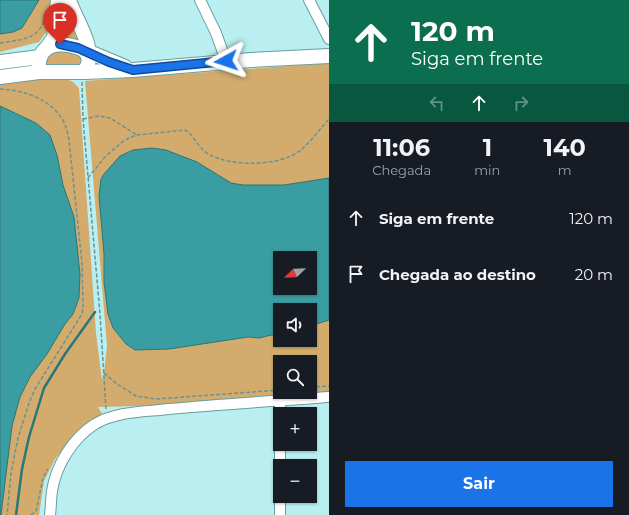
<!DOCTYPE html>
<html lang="pt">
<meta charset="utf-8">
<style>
body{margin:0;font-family:Montserrat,sans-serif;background:#20242c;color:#f1f3f6;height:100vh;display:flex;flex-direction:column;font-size:15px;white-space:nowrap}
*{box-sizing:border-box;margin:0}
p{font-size:13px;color:#9ea1a6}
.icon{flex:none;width:22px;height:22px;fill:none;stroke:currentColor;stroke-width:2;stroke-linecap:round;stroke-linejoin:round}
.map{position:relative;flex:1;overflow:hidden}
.details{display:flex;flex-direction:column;background:#171b24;width:300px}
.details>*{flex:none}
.top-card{background:#0b6e4f;color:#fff;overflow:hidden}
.needle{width:26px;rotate:247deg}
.fabs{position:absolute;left:273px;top:251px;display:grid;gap:8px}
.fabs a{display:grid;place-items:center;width:44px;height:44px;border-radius:0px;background:#171b24;box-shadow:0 1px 3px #0004;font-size:20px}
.pin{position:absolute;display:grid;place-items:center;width:34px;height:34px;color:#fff;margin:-41px -17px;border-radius:50% 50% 50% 0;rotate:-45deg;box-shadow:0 0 4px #0007}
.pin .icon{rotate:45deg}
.me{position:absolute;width:44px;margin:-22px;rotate:265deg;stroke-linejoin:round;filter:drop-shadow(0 0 3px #0008)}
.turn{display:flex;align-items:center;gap:14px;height:84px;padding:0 16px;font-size:18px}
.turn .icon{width:52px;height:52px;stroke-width:2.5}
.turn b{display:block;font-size:28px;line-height:34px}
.lanes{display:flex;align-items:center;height:38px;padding:0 16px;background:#0003;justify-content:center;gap:20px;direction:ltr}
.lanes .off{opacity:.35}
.eta{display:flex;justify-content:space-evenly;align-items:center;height:68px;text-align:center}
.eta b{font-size:24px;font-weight:700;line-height:28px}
.primary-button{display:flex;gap:8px;margin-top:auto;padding:8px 16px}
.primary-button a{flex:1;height:46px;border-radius:0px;background:#1a73e8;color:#fff;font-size:16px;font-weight:700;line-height:46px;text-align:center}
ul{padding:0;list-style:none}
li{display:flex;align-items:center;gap:12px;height:56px;padding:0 16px}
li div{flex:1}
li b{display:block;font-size:15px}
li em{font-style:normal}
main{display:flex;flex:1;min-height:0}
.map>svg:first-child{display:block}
.green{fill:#d3ac6d;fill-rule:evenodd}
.water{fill:#399da1;stroke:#2a7679;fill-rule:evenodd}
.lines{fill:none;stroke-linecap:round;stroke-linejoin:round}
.stream{stroke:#2a7679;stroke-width:2.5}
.street-casing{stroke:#6a9d9f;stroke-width:12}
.secondary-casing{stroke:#6a9d9f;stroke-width:16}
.path{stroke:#6a9293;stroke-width:1.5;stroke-dasharray:4 2;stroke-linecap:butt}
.street{stroke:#fff;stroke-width:10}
.secondary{stroke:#fff;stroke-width:14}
.route-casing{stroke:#114b97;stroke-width:10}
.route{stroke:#1a73e8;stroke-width:7}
</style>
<main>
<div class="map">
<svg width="329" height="515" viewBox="0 0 329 515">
<rect width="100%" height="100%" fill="#b9eff0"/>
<g class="green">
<path d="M 0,0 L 51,0 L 47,31 L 39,42 L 0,52 Z"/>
<path d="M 62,0 L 81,44 L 61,38 Z"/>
<path d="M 62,49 C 72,53 82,52 82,65 L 44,68 L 48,54 Z"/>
<path d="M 329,63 L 329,393 L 174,405 L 98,407 L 102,414 L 76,433 L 55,459 L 44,481 L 39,515 L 0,515 L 0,83 L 63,77 L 73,82 L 79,88 L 96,333 L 102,380 L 104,373 L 107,346 L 85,81 ZM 280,258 L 310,258 L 310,288 L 280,288 ZM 280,310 L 310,310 L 310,340 L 280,340 ZM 280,362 L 310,362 L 310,392 L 280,392 Z"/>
</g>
<g class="water">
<path d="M 0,0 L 39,0 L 22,28 L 13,32 L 0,34 Z"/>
<path d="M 0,106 L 36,123 L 50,135 L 57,155 L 63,185 L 74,217 L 80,274 L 79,298 L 73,314 L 65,324 L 47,354 L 30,377 L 20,397 L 12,426 L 1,515 L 0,515 Z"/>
<path d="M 152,148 L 166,150 L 197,162 L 231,183 L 243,185 L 284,185 L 329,178 L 329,320 L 310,326 L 310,310 L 280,310 L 280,333 L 259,338 L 248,337 L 169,349 L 135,350 L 126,344 L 113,328 L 108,314 L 104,282 L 104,254 L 99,196 L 101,179 L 104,174 L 120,156 L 133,150 ZM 280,258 L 310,258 L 310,288 L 280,288 Z"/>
</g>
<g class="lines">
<path class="stream" d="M 16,515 L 22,469 L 29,437 L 44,388 L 65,354 L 95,312"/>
<defs>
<g id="street">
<path d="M 200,0 L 216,33 L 226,61"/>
<path d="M 309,0 L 329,39"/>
<path d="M 280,400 L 280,436"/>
<path d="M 280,444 L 280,466"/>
<path d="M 280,496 L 280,515"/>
<path d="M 50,515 C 51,507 51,499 52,491 C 56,465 73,438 95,424 C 117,411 144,412 169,409 C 222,404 276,401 329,397"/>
</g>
<g id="secondary">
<path d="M 69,0 C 75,18 90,39 89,58"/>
<path d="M 82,49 C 91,55 90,63 84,72 L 39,72 C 36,43 59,40 82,49 L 125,67"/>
<path d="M 45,50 L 54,38 L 58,0"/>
<path d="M 0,62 L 40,57"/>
<path d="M 84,72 L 133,70 L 251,60 L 329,56"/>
<path d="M 0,77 L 39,72"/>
</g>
</defs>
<use href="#street" class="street-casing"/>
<use href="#secondary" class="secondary-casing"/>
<g class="path">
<path d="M 0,43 C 18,40 39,40 44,20"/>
<path d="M 82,82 L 83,119 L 100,314 L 106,409"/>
<path d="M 0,89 C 24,90 55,100 65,125 C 67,130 68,135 69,140 L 82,263 L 83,306 L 82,314 L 35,389 L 29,403 L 18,438 L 11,473 L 7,515"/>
<path d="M 83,119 L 99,116 L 110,118 L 137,135"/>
<path d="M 88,178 L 105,157 L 122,142 L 129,138 L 137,135 L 185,130 C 194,135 198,148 208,154 C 231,167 282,167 302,149 C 312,140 320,129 329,119"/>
<path d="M 104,373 L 117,384 L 136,396 L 156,399 L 280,390"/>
<path d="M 310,387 L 329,386"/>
<path d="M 31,515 L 36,511 L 43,478 L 48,469"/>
</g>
<use href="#street" class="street"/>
<use href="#secondary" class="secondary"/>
</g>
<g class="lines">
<defs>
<path id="route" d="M 60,44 L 78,48 L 109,62 L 133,70 L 226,61"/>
</defs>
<use href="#route" class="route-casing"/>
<use href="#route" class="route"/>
</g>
</svg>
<div class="fabs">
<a><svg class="needle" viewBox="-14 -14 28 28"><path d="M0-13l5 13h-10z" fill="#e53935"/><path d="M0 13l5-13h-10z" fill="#9ea1a6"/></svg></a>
<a><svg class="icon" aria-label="sound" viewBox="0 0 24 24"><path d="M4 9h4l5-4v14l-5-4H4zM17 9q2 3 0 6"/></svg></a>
<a><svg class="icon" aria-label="search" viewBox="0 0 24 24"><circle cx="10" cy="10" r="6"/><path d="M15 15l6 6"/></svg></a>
<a>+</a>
<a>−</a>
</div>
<div class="pin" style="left:60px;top:44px;background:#d93025"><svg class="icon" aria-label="arrive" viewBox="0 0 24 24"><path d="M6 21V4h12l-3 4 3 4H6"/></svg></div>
<svg class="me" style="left:226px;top:61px" viewBox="-20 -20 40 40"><path d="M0-17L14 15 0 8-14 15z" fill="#1a73e8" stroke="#fff" stroke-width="4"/></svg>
</div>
<section class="details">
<div class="top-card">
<div class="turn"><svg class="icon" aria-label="ahead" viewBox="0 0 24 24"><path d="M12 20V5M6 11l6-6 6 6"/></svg><div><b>120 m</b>Siga em frente</div></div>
<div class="lanes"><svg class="icon off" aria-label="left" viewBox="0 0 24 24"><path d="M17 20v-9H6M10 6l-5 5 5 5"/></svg><svg class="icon" aria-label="ahead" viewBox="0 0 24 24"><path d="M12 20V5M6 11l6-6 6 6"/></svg><svg class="icon off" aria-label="right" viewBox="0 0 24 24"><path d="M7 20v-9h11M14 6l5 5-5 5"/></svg></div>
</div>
<div class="eta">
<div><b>11:06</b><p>Chegada</p></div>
<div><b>1</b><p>min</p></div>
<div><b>140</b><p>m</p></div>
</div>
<ul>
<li><svg class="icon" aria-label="ahead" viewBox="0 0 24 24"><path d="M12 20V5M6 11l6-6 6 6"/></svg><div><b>Siga em frente</b></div><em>120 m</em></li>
<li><svg class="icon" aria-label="arrive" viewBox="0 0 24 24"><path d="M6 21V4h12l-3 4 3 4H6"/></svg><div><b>Chegada ao destino</b></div><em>20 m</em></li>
</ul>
<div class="primary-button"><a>Sair</a></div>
</section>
</main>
